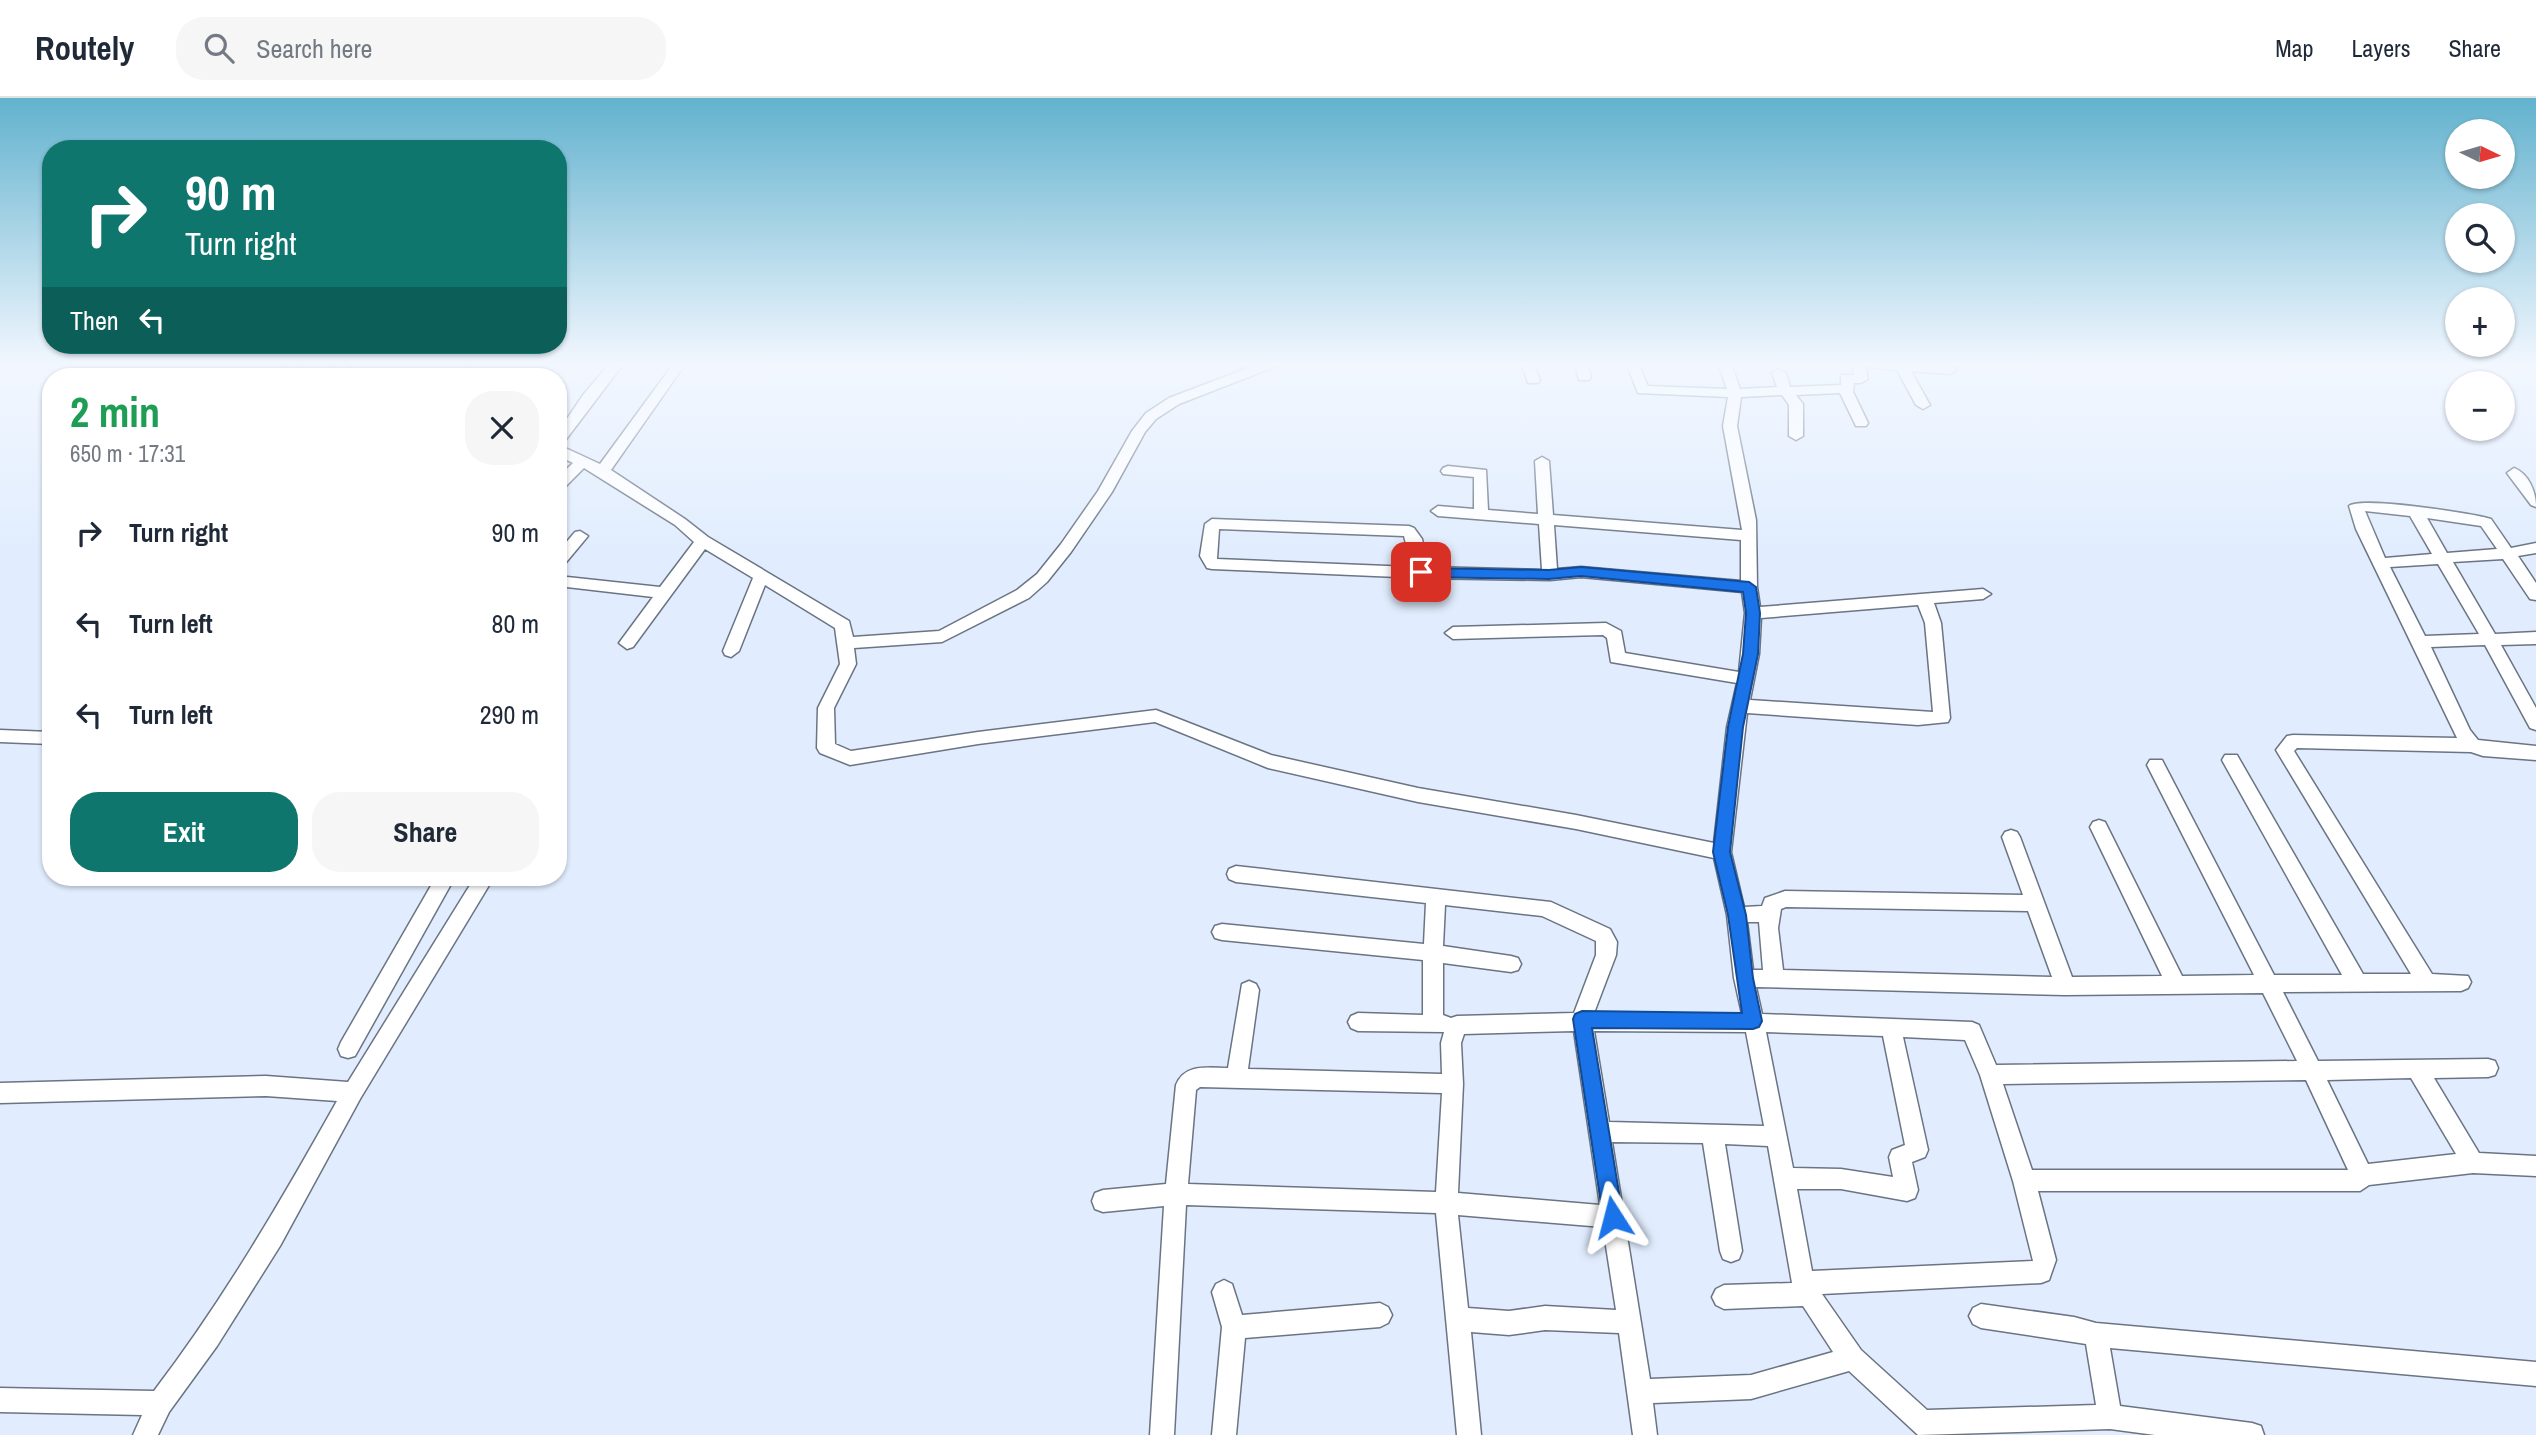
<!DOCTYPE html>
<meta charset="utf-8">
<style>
body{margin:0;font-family:"Archivo Narrow",sans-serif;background:#f6f6f7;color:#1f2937;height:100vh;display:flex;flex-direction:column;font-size:26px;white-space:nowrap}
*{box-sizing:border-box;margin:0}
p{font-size:23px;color:#747a83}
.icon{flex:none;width:38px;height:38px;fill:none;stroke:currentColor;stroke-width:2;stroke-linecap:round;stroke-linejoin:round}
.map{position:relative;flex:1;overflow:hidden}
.sheet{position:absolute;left:42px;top:270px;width:525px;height:518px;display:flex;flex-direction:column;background:#fff;border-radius:28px;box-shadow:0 2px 5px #0004}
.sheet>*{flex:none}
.guide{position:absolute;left:42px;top:42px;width:525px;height:214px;border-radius:28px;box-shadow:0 2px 5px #0004;background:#0f766e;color:#fff;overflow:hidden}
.needle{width:46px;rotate:95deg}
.controls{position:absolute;left:2445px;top:21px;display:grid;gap:14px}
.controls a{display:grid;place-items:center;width:70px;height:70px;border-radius:50%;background:#fff;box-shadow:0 2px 5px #0004;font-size:35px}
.pin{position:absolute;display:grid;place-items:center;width:60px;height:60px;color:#fff;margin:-30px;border-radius:14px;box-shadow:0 4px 10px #0006}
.me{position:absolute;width:77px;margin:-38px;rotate:351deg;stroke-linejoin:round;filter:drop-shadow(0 0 5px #0008)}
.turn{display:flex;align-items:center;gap:24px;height:147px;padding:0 28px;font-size:32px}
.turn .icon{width:91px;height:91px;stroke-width:2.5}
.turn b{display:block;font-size:49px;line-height:60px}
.then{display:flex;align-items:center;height:66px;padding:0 28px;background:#0003;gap:14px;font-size:26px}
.round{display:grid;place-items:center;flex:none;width:74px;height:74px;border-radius:28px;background:#f6f6f7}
.summary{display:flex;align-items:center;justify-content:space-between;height:119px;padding:0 28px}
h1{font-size:42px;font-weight:800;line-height:52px;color:#1e9e55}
.button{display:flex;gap:14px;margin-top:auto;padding:14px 28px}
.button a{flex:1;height:80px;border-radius:28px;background:#0f766e;color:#fff;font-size:28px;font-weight:800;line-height:80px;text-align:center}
.button a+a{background:#f6f6f7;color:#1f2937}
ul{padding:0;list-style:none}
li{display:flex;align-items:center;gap:21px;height:91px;padding:0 28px}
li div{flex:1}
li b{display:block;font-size:26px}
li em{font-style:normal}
header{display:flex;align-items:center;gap:42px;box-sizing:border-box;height:98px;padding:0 35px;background:#fff;border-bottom:2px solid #e0e1e3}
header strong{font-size:33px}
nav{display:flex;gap:38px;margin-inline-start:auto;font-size:24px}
.search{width:490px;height:63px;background:#f6f6f7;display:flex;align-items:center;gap:18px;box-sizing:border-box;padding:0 24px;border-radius:28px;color:#747a83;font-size:26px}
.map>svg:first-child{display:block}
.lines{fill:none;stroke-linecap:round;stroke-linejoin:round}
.minor-casing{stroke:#6a7483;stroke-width:3}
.minor{fill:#fff;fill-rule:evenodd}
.route{fill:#1a73e8;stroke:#114b97;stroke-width:2}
</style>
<header>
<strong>Routely</strong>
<div class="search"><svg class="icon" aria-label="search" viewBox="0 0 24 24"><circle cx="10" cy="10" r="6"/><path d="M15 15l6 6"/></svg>Search here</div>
<nav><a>Map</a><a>Layers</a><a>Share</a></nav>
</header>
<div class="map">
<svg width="2536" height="1337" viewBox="0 0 2536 1337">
<rect width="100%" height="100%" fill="#e1edfe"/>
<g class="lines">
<defs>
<g id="minor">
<path d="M 291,265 L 305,265 L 292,278 L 279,278 Z"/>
<path d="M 327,265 L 343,265 L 365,278 L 349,278 Z"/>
<path d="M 429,265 L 443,265 L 430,278 L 417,278 Z"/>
<path d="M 474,265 L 490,265 L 477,278 L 464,278 Z"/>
<path d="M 610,265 L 624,265 L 561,348 L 600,366 L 674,265 L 686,265 L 611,372 L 685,421 L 708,439 L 849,523 L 853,539 L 939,533 L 1017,492 L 1037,476 L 1061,446 L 1098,393 L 1132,333 L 1146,315 L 1169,300 L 1261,265 L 1278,265 L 1277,268 L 1179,306 L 1156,321 L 1145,334 L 1112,394 L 1071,454 L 1047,484 L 1029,500 L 942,544 L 854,550 L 856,566 L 834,610 L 835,646 L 851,653 L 978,634 L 1156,612 L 1271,657 L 1418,690 L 1576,717 L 1714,745 L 1727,629 L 1737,585 L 1611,564 L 1607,540 L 1603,537 L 1453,541 L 1445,535 L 1453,529 L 1606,525 L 1621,533 L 1625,555 L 1739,574 L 1745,515 L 1742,494 L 1581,479 L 1550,482 L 1421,480 L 1212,471 L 1207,470 L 1200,458 L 1205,426 L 1212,421 L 1409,428 L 1414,430 L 1422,441 L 1428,469 L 1542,472 L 1539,426 L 1438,418 L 1431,413 L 1438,408 L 1474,411 L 1474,379 L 1443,376 L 1441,373 L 1443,370 L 1448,368 L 1486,372 L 1488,412 L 1538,416 L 1535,363 L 1542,359 L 1549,363 L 1553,417 L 1742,432 L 1723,328 L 1728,299 L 1638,295 L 1626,265 L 1638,265 L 1648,288 L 1727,291 L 1718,265 L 1731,265 L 1740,291 L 1777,289 L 1772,275 L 1779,271 L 1786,275 L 1790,289 L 1841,287 L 1841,277 L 1854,277 L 1853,265 L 1865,265 L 1868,281 L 1861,285 L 1854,285 L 1853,294 L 1868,325 L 1866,328 L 1856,328 L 1840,295 L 1796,297 L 1803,306 L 1803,338 L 1796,342 L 1789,338 L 1789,307 L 1782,297 L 1741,299 L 1737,328 L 1756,422 L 1757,489 L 1760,509 L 1983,491 L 1991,496 L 1983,501 L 1934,505 L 1941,525 L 1950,620 L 1948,624 L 1918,627 L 1747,615 L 1731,754 L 1744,809 L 1762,808 L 1765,800 L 1785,793 L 2023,797 L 2002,739 L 2005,734 L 2011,732 L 2017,734 L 2020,739 L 2072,879 L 2162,878 L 2090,729 L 2093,724 L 2099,722 L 2105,724 L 2182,878 L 2254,877 L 2147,667 L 2150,662 L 2162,662 L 2274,877 L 2342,877 L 2222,662 L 2225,657 L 2237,657 L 2363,876 L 2411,876 L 2276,652 L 2287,638 L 2293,637 L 2457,640 L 2356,431 L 2349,408 C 2359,398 2472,415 2491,421 L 2511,450 L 2536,445 L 2536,455 L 2518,458 L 2536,485 L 2536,502 L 2530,501 L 2503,461 L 2453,464 L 2495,536 L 2536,534 L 2536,546 L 2501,547 L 2536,610 L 2536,632 L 2530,630 L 2485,547 L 2431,549 L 2470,632 L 2478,642 L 2536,648 L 2536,662 L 2483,658 L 2471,654 L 2297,650 L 2294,653 L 2432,876 L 2468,878 L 2471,884 L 2468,890 L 2461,893 L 2283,894 L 2318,963 L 2488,961 L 2495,963 L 2498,970 L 2495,977 L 2488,979 L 2434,980 L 2479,1055 L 2536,1058 L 2536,1078 L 2473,1075 L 2369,1087 L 2360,1093 L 2038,1093 L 2056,1162 L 2049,1182 L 2041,1185 L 1822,1196 L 1861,1252 L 1927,1312 L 2096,1307 L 2086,1246 L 1981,1230 L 1973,1226 L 1969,1218 L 1973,1210 L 1981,1206 L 2074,1219 L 2096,1225 L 2536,1264 L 2536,1288 L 2110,1250 L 2120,1308 L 2252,1325 L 2261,1328 L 2264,1337 L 2155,1337 L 2110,1331 L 1918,1337 L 1849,1273 L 1751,1301 L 1653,1305 L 1657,1337 L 1633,1337 L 1619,1235 L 1545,1232 L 1509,1237 L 1471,1234 L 1481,1337 L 1457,1337 L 1436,1115 L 1186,1107 L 1174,1337 L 1150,1337 L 1164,1108 L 1103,1114 L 1095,1111 L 1092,1103 L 1095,1095 L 1103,1092 L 1166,1086 L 1176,987 C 1185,965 1208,970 1228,970 L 1242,886 L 1249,883 L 1256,886 L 1259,892 L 1248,971 L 1442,976 L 1441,945 L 1444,934 L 1358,933 L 1351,930 L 1348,924 L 1351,918 L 1358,915 L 1423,917 L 1423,862 L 1222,842 L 1215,840 L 1212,834 L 1215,828 L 1222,826 L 1424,846 L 1426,805 L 1236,784 L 1229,781 L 1227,776 L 1229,771 L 1236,768 L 1551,804 L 1610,831 L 1617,844 L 1616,857 L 1594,915 L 1742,916 L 1734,880 L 1727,817 L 1714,760 L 1576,731 L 1418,704 L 1268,670 L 1155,624 L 978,646 L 850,667 L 820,655 L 817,650 L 818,610 L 840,566 L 835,530 L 765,487 L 739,553 L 731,559 L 725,557 L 723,553 L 753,480 L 705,451 L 633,549 L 627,551 L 619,545 L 653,499 L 558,488 L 558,478 L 660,489 L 694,444 L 675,427 L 584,370 L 563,391 L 558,393 L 558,379 L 573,365 L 558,358 L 558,334 L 583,297 ZM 2365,413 L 2410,418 L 2432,456 L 2385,460 ZM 2427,420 L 2481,428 L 2497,451 L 2447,455 ZM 1554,427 L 1741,442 L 1741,483 L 1581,469 L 1557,471 ZM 1219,431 L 1404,438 L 1412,469 L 1217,461 ZM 2438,466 L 2479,536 L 2425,538 L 2390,469 ZM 1918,507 L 1925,525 L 1933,614 L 1750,602 L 1759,556 L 1761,520 ZM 1445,807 L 1542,818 L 1596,843 L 1596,857 L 1574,915 L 1457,918 L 1451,920 L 1443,917 L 1443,865 L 1511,874 L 1518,872 L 1521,866 L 1518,860 L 1511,858 L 1443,848 ZM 1786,809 L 2028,813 L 2052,879 L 1783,872 L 1778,830 L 1781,811 ZM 1747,824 L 1759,824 L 1763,872 L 1753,872 ZM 1756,889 L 2065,897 L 2263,895 L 2297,963 L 1996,967 L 1979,927 L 1972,924 L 1762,916 ZM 1574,933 L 1600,1107 L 1458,1095 L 1463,986 L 1461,945 L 1464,936 ZM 1594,933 L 1746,934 L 1764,1028 L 1609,1024 ZM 1766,934 L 1883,938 L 1905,1047 L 1892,1052 L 1889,1059 L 1893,1079 L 1841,1071 L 1793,1070 ZM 1903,939 L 1965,942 L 1980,977 L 2013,1083 L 2033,1163 L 1812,1173 L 1797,1091 L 1841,1091 L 1907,1103 L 1915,1100 L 1918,1092 L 1912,1064 L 1925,1059 L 1928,1052 ZM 2411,980 L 2456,1056 L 2368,1066 L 2327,982 ZM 2306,982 L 2348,1072 L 2032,1072 L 2003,986 ZM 1200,989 L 1442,995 L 1436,1094 L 1188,1086 L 1196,992 ZM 1612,1044 L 1703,1045 L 1720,1153 L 1723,1161 L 1731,1164 L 1739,1161 L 1742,1153 L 1725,1046 L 1768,1048 L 1792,1185 L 1724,1187 L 1716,1191 L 1712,1199 L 1716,1207 L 1724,1211 L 1803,1208 L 1833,1254 L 1751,1277 L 1650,1281 ZM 1458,1117 L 1603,1129 L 1616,1212 L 1545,1208 L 1509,1213 L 1468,1210 Z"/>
<path d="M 1521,265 L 1533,265 L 1540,282 L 1538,285 L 1528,285 Z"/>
<path d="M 1575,265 L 1587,265 L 1591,279 L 1589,282 L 1579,282 Z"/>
<path d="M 1867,265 L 1950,268 L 1957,272 L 1950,276 L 1911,273 L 1930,307 L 1923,311 L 1916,307 L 1897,272 L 1868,269 Z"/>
<path d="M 2514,370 C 2529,376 2536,394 2536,409 L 2531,407 L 2507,375 Z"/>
<path d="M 580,433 L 588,438 L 563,468 L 558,469 L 558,454 L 575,434 Z"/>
<path d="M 0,632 L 51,634 L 51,646 L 0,644 Z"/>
<path d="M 436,779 L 455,779 L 355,958 L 348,960 L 341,958 L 338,951 L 341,944 Z"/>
<path d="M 475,779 L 494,779 L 360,1001 L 280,1148 L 217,1248 L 169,1314 L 158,1337 L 133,1337 L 142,1317 L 0,1314 L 0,1290 L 154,1293 C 224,1201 281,1103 337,1003 L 266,998 L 0,1005 L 0,985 L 266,978 L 348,984 Z"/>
<path d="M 1224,1182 L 1232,1186 L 1242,1217 L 1380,1205 L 1388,1209 L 1392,1217 L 1388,1225 L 1380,1229 L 1245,1240 L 1236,1337 L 1212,1337 L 1222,1229 L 1212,1194 L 1216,1186 Z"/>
</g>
</defs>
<use href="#minor" class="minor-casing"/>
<use href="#minor" class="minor"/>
</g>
<linearGradient id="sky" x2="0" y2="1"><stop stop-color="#62b2ce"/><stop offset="0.59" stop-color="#f2f7ff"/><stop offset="1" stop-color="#f2f7ff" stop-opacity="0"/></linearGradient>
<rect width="2536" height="452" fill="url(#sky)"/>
<path class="route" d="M 1581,469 L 1749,484 L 1756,489 L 1760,515 L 1758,556 L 1743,629 L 1730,754 L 1746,817 L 1753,880 L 1762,923 L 1759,929 L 1753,931 L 1592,930 L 1623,1119 L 1620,1126 L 1613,1129 L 1606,1126 L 1603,1119 L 1573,921 L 1575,916 L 1582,913 L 1742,915 L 1728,817 L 1713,754 L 1728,629 L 1743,556 L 1746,515 L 1743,494 L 1581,478 L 1549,481 L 1421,479 L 1414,474 L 1421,470 L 1549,472 Z"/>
</svg>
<div class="controls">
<a><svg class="needle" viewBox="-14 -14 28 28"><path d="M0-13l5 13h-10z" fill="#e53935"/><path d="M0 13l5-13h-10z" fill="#747a83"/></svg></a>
<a><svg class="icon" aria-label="search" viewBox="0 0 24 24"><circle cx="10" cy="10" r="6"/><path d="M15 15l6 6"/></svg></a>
<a>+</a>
<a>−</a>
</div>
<div class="pin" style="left:1421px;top:474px;background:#d93025"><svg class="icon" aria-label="arrive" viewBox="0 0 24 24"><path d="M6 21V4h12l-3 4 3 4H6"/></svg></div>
<svg class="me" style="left:1613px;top:1119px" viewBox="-20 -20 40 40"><path d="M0-17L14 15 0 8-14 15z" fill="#1a73e8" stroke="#fff" stroke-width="4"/></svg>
<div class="guide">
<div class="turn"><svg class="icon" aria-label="right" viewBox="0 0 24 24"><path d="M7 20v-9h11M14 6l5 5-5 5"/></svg><div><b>90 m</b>Turn right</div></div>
<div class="then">Then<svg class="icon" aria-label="left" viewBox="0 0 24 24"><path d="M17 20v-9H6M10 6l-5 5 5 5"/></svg></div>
</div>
<section class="sheet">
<div class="summary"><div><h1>2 min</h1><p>650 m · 17:31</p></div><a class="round"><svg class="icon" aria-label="close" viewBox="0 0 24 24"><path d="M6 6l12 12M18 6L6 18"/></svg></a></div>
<ul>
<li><svg class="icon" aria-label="right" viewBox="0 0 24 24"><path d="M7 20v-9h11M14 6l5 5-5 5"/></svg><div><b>Turn right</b></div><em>90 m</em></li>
<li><svg class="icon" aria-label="left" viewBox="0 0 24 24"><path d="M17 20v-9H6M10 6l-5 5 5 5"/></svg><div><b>Turn left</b></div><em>80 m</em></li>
<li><svg class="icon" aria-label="left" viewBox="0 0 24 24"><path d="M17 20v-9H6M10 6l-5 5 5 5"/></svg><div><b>Turn left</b></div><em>290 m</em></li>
</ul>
<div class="button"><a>Exit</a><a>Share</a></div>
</section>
</div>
